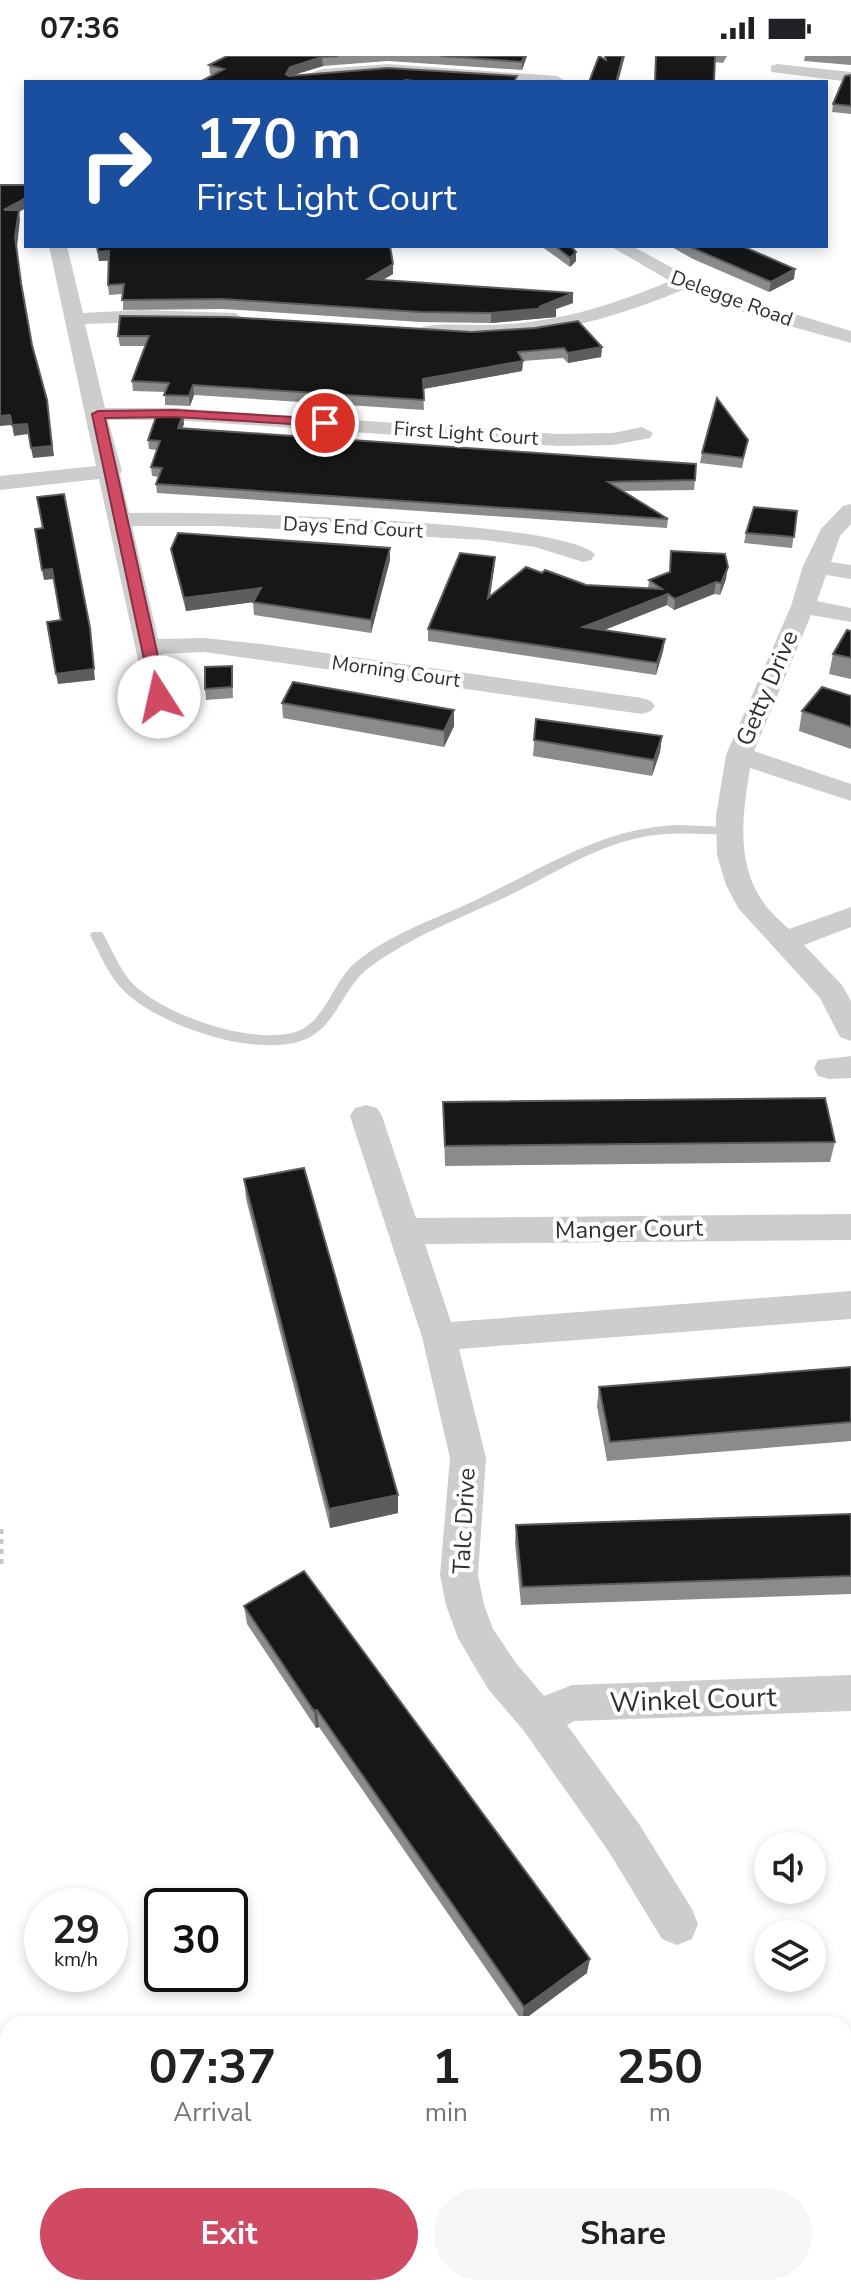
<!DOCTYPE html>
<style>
body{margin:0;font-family:"Nunito Sans",sans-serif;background:#f6f6f6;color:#202124;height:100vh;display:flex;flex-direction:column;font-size:30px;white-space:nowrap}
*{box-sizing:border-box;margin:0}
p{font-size:26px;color:#757577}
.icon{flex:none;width:44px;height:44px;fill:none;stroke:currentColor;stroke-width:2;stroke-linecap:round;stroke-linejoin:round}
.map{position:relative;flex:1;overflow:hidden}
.sheet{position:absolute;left:0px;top:1960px;width:852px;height:280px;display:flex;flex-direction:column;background:#fff;border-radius:24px 24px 0 0;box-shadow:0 4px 12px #0003}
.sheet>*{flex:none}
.banner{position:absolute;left:24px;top:24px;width:804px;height:168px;border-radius:0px;box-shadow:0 4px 12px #0003;background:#1a4fa0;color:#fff;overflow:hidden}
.controls{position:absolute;left:754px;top:1776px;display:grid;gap:16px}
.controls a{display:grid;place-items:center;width:72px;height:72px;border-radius:50%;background:#fff;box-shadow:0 4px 12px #0003;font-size:40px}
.speed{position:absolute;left:24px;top:1832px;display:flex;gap:16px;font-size:40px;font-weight:700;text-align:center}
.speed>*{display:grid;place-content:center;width:104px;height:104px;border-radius:50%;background:#fff;box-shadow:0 4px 12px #0003;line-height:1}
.speed small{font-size:20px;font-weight:400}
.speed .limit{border:4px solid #111;border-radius:12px;background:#fff;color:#111}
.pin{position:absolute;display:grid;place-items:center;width:68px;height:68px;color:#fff;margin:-34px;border:4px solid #fff;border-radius:50%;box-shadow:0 2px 8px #0007}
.me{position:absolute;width:88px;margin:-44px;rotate:350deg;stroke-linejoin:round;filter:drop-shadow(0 0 6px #0008)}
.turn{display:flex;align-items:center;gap:28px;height:168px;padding:0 40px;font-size:36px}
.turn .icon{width:104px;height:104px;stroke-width:2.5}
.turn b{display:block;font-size:56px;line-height:68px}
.eta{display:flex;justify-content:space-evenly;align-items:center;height:136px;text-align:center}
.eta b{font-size:48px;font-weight:700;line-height:56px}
.action{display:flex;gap:16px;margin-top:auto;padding:16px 40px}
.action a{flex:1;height:92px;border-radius:48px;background:#d04a64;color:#fff;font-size:32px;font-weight:700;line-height:92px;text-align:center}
.action a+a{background:#f6f6f6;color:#202124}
.status{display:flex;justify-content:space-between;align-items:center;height:56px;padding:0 40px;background:#fff;direction:ltr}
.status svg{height:22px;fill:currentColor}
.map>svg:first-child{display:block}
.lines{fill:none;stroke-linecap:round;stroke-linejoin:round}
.path{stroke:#c7c7c7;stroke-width:7;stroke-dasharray:5 5;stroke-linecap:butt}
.lane{fill:#cdcdcd;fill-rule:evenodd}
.street{fill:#cdcdcd;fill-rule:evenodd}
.wall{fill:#8b8b8b}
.shaded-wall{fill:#5d5d5d}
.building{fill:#171717;stroke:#5d5d5d;stroke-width:2}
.route{fill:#d04a64;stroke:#873041;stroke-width:2}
.labels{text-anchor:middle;stroke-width:8;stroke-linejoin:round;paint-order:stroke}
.far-street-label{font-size:20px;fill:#303030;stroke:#fff}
.street-label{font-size:24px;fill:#303030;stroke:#fff}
.near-street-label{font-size:28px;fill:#303030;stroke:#fff}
</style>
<div class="status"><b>07:36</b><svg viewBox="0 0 49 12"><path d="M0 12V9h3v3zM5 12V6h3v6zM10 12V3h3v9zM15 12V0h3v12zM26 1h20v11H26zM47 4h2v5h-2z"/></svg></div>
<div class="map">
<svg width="851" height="2240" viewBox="0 0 851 2240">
<rect width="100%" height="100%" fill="#fff"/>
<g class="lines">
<g class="path">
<path d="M 0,1473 L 0,1508"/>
<path d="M 0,2186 L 8,2208"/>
<path d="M 17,2232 L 20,2240"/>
</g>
<path class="lane" d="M 678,769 L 729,771 L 736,775 L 729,779 C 699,778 668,775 638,782 C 595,791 555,817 516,836 C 467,860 414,878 370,911 C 342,931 336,974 301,985 C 252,1001 161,970 125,936 C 109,921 100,898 90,879 L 92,876 L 102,876 C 112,893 119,913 133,928 C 164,959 255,991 298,975 C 326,964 333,925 356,906 C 390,878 435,863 474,845 C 540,814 603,771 678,769 Z"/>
<g class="street">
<path d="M 388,8 L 557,20 L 565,25 L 517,26 L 388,18 L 289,26 L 291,23 L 323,13 Z"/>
<path d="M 777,8 L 851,16 L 851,26 L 771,16 L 771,10 Z"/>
<path d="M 49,190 L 67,190 L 83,257 L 141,254 L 235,257 L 245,263 L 235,269 L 141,266 L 85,268 L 105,352 L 175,352 L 558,378 L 613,377 L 642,371 L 653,377 L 650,382 L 613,389 L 558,390 L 175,364 L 108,364 L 122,415 L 120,418 L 129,457 C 190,455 569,463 595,499 L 591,504 L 583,506 L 535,491 L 485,484 L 219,470 L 132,470 L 158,583 L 204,582 L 262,588 L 642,642 L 651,645 L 655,650 L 651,655 L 642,658 L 204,596 L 162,598 L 172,641 L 168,646 L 150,646 L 146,641 L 99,423 L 0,434 L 0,420 L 96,410 Z"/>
<path d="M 610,190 L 632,190 L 680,216 L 738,241 L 851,275 L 851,287 L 753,260 L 685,233 C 610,265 532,284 450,282 C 438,281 423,284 415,275 C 424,265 472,270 488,269 C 552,268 611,250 670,225 Z"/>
<path d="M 851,448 L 851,468 L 840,480 L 831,506 L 851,509 L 851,523 L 826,519 L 817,545 L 851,552 L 851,566 L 811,559 L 754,695 L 851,728 L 851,745 L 750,712 C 743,756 735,806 763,846 C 770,856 780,865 789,873 L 851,851 L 851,871 L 804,889 L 842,929 L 851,945 L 851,985 L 840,981 L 820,942 L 738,852 L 726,829 L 717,799 L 716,760 L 726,699 L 791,550 L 803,510 L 821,473 L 843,450 Z"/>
<path d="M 851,1000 L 851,1022 L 829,1023 L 818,1020 L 814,1012 L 818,1004 Z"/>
<path d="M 366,1049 L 377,1052 L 382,1060 L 416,1162 L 851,1158 L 851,1184 L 425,1188 L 451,1266 L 851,1235 L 851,1263 L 459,1293 L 486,1402 L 478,1519 L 484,1549 L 493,1573 L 516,1607 L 544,1640 L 572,1629 L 851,1619 L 851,1655 L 574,1665 L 567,1669 L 639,1768 L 692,1853 L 698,1868 L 692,1883 L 677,1889 L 662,1883 L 609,1796 L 524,1675 L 488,1633 L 458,1582 L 446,1549 L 440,1519 L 450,1402 L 422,1281 L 350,1060 L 355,1052 Z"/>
</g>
</g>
<g class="wall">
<path d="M 227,0 L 527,0 L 522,14 L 388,5 L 323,10 L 291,20 L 517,26 L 200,26 L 213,19 L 210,18 L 209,9 Z"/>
<path d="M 656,0 L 727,0 L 723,7 Z"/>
<path d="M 805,0 L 851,0 L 851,9 L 804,5 Z"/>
<path d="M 851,19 L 851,58 L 832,56 L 833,48 Z"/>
<path d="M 96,190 L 393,218 L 382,224 L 573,237 L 573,247 L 556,253 L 556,261 L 491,267 L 420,266 L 224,253 L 123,254 L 123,238 L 109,239 L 108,229 L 109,205 L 99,205 Z"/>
<path d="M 541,190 L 571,190 L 576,196 L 576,205 L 570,211 Z"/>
<path d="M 670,190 L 742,190 L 795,213 L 794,223 L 769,236 L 693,203 Z"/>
<path d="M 120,260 L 602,291 L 601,301 L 568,307 L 563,302 L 523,305 L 522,315 L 423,333 L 424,354 L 194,339 L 190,350 L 165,349 L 165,336 L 133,335 L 132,325 L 145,290 L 120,290 L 118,280 Z"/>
<path d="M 183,358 L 184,368 L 182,372 L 695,424 L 694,434 L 623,435 L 668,463 L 667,472 L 157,437 L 156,428 L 159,421 L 152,420 L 151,411 L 157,394 L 149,393 L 148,384 Z"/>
<path d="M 746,394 L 742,412 L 700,407 L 702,397 Z"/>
<path d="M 797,455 L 792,492 L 744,487 L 746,477 Z"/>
<path d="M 171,493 L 390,504 L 371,577 L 254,559 L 253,546 L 186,555 L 173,505 Z"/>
<path d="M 495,501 L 490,541 L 542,517 L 586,529 L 648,533 L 649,524 L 726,523 L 720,539 L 714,538 L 674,554 L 667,549 L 604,574 L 665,583 L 663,595 L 656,619 L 428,585 L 428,573 Z"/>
<path d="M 851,575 L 851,623 L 829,618 L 833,598 Z"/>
<path d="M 232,610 L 233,642 L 206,644 L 205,633 Z"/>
<path d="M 851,640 L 851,693 L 799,675 L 802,655 Z"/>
<path d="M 282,647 L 454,654 L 454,670 L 444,691 L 283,662 Z"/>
<path d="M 536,663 L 662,680 L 660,696 L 652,720 L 533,700 Z"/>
<path d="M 443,1046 L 835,1086 L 830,1106 L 445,1110 Z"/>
<path d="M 244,1123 L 398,1439 L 398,1457 L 330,1472 L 246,1143 Z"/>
<path d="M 851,1311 L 851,1385 L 607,1405 L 597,1350 L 599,1331 Z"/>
<path d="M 851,1458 L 851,1538 L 521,1549 L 515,1487 L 516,1469 Z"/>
<path d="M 244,1550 L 587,1917 L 522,1965 L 319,1671 L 316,1672 L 247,1568 Z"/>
</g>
<g class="shaded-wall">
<path d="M 524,0 L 527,0 L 522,14 L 522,6 Z"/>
<path d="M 623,0 L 625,0 L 618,26 L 616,26 Z"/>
<path d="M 322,1 L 323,10 L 290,20 L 286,18 L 290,11 Z"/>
<path d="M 26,142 L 26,152 L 19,156 L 20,163 L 17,191 L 4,154 Z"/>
<path d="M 109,195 L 110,204 L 99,205 L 98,196 Z"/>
<path d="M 576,196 L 576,205 L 570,211 L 570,202 Z"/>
<path d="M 393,208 L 393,218 L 368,233 L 368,223 Z"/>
<path d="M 795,213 L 794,223 L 769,236 L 771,226 Z"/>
<path d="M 573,237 L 573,247 L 556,253 L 556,261 L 491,267 L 491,257 L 539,251 Z"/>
<path d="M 602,291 L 601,301 L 568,307 L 568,297 Z"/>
<path d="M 523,305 L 522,315 L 423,333 L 423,323 Z"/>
<path d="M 193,329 L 194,339 L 190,350 L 189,340 Z"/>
<path d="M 48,354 L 54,400 L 33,402 L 31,392 Z"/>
<path d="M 183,358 L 184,368 L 179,381 L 178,372 Z"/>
<path d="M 10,359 L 11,369 L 0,370 L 0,360 Z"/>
<path d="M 27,368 L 28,378 L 14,380 L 12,369 Z"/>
<path d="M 390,492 L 390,504 L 371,577 L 371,564 Z"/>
<path d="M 495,501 L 494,513 L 488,554 L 488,542 Z"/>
<path d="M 728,511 L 726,523 L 720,539 L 721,527 Z"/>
<path d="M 52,513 L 54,523 L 44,524 L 42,514 Z"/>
<path d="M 716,526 L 714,538 L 674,554 L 675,543 Z"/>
<path d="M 261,532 L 262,545 L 186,555 L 184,542 Z"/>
<path d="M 668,538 L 667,549 L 582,583 L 583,571 Z"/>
<path d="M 91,582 L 95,624 L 58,628 L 56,618 Z"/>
<path d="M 665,583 L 663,595 L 656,619 L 657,607 Z"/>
<path d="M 454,654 L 454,670 L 444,691 L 444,675 Z"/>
<path d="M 662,680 L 660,696 L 652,720 L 654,704 Z"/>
<path d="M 398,1439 L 398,1457 L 330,1472 L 329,1453 Z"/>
<path d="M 317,1654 L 319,1671 L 316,1672 L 314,1655 Z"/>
<path d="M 590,1903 L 587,1917 L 522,1965 L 524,1951 Z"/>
</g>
<g class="building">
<path d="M 227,0 L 338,0 L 322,1 L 290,11 L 286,18 L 289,20 L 388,12 L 517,20 L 514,26 L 423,26 L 406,24 L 403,26 L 200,26 L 224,13 L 209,9 Z"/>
<path d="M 441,0 L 524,0 L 522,6 Z"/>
<path d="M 599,0 L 606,4 L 605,0 L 623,0 L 616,26 L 589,26 Z"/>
<path d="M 656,0 L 715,0 L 714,26 L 655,26 Z"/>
<path d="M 851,19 L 851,50 L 833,48 L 845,20 Z"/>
<path d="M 0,129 L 26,129 L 26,142 L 4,154 L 19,154 L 15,181 L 21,227 L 32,289 L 47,344 L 52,390 L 31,392 L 27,368 L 12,369 L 10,359 L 0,360 Z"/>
<path d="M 97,190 L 390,190 L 393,208 L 368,223 L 573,237 L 539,251 L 557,251 L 491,257 L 420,256 L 223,243 L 122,244 L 124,228 L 108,229 L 109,195 L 98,196 Z"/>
<path d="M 555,190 L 571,190 L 576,196 L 570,202 Z"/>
<path d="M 688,190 L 742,190 L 795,213 L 771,226 Z"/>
<path d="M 120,260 L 228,261 L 472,276 L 535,272 L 578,265 L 602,291 L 568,297 L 564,292 L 518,296 L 523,305 L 423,323 L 424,344 L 193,329 L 189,340 L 164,339 L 169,327 L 132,325 L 149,280 L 118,280 Z"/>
<path d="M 717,342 L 748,384 L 743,402 L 702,397 Z"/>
<path d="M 157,358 L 183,358 L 178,372 L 696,408 L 695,424 L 608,426 L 668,463 L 156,428 L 162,412 L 151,411 L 160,385 L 148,384 Z"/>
<path d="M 64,438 L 90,572 L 94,613 L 56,618 L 47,566 L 61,564 L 52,513 L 42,514 L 35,473 L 43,472 L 37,441 Z"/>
<path d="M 754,451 L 797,455 L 794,481 L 746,477 Z"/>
<path d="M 178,477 L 390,492 L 371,564 L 253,546 L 261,532 L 184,542 L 171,493 Z"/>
<path d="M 671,495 L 725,498 L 728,511 L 721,527 L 716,526 L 675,543 L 668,538 L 583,571 L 665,583 L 657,607 L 428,573 L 460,497 L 495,501 L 488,542 L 526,511 L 542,517 L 545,514 L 586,529 L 662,533 L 649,524 L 670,516 Z"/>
<path d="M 847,574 L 851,575 L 851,602 L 833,598 Z"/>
<path d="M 232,610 L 232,631 L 205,633 L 205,611 Z"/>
<path d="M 293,626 L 454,654 L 444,675 L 282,647 Z"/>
<path d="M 822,631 L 851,640 L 851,671 L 802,655 Z"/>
<path d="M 536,663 L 662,680 L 654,704 L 534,684 Z"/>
<path d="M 825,1042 L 835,1086 L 445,1090 L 443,1046 Z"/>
<path d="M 304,1112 L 398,1439 L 329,1453 L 244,1123 Z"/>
<path d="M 851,1311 L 851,1366 L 610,1386 L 599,1331 Z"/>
<path d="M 851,1458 L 851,1520 L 522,1531 L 516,1469 Z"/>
<path d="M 304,1515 L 590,1903 L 524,1951 L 317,1654 L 314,1655 L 244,1550 Z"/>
</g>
<path class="route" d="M 175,354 L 325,363 L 331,367 L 325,370 L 175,361 L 105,362 L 167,641 L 159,646 L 152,641 L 92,358 L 98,355 Z"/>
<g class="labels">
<g class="far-street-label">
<text transform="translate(732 242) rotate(20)" y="7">Delegge Road</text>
<text transform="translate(466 377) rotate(4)" y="7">First Light Court</text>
<text transform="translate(353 471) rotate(3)" y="7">Days End Court</text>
<text transform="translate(396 615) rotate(8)" y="7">Morning Court</text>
</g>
<g class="street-label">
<text transform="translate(767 632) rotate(-67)" y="8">Getty Drive</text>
<text transform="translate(629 1173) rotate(-1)" y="8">Manger Court</text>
<text transform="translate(464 1465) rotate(-87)" y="8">Talc Drive</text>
</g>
<g class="near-street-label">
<text transform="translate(693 1643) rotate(-2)" y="10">Winkel Court</text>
</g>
</g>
</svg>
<div class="controls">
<a><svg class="icon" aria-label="sound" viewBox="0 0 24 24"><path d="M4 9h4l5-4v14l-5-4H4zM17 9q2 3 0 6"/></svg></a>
<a><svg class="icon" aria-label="layers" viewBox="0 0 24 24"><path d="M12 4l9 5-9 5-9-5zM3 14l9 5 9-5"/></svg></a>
</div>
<div class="speed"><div>29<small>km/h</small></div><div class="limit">30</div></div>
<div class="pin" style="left:325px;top:367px;background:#d93025"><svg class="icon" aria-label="arrive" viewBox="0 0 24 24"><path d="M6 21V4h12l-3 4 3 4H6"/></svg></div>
<svg class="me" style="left:159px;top:641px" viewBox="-20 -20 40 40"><circle r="19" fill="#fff"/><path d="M0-13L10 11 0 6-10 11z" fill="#d04a64"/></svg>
<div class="banner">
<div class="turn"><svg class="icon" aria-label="right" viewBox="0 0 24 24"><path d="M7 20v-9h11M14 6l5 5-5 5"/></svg><div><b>170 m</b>First Light Court</div></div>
</div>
<section class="sheet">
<div class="eta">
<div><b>07:37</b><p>Arrival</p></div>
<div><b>1</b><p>min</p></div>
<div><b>250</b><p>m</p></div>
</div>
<div class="action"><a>Exit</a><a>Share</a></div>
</section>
</div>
